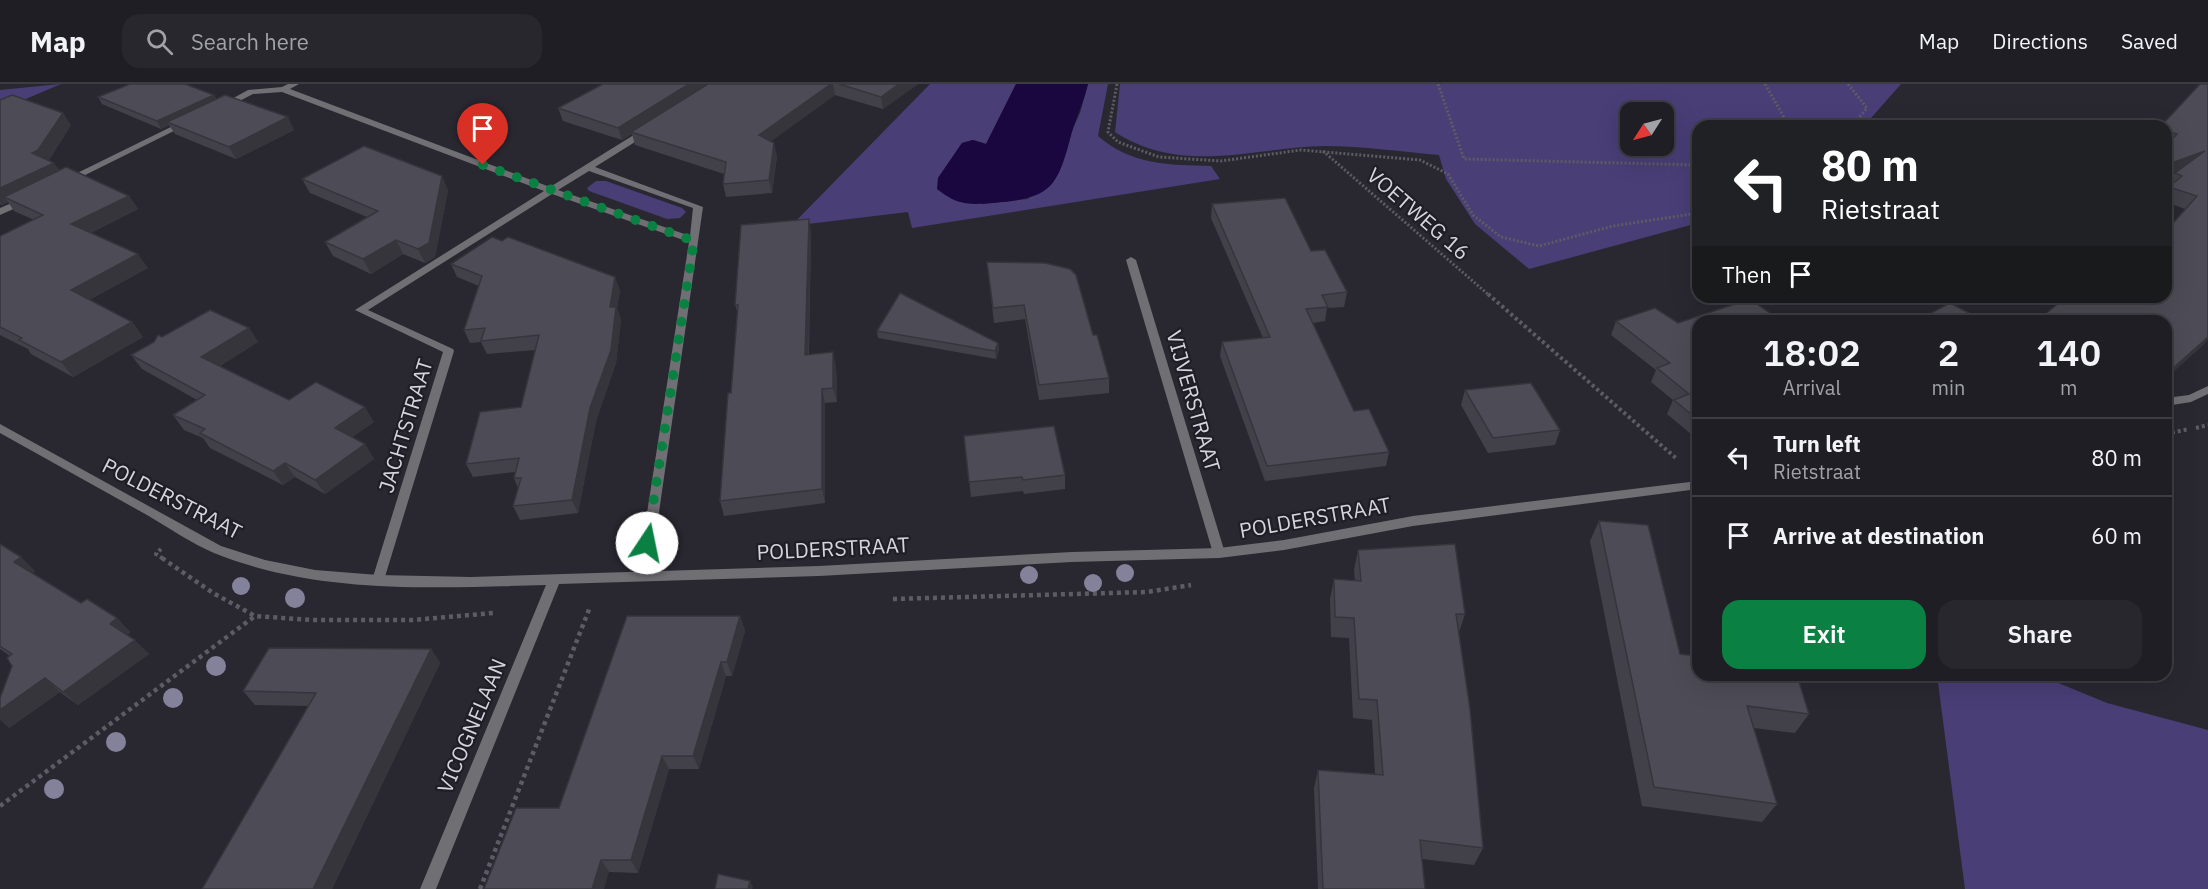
<!DOCTYPE html>
<style>
body{margin:0;font-family:"IBM Plex Sans",sans-serif;background:#27272d;color:#f1f3f6;height:100vh;display:flex;flex-direction:column;font-size:22px;white-space:nowrap}
*{box-sizing:border-box;margin:0}
p{font-size:20px;color:#a1a2a7}
.icon{flex:none;width:33px;height:33px;fill:none;stroke:currentColor;stroke-width:2;stroke-linecap:round;stroke-linejoin:round}
.map{position:relative;flex:1;overflow:hidden}
.side{position:absolute;left:1692px;top:231px;width:480px;height:366px;display:flex;flex-direction:column;background:#1f1e25;border-radius:18px;box-shadow:0 6px 24px #0002,0 0 0 2px #3c3c42}
.side>*{flex:none}
.top-card{position:absolute;left:1692px;top:36px;width:480px;height:183px;border-radius:18px;box-shadow:0 6px 24px #0002,0 0 0 2px #3c3c42;background:#202124;color:#fff;overflow:hidden}
.needle{width:39px;rotate:234deg}
.controls{position:absolute;left:1620px;top:18px;display:grid;gap:12px}
.controls a{display:grid;place-items:center;width:54px;height:54px;border-radius:12px;background:#1f1e25;box-shadow:0 6px 24px #0002,0 0 0 2px #3c3c42;font-size:30px}
.pin{position:absolute;display:grid;place-items:center;width:51px;height:51px;color:#fff;margin:-62px -26px;border-radius:50% 50% 50% 0;rotate:-45deg;box-shadow:0 0 6px #0007}
.pin .icon{rotate:45deg}
.me{position:absolute;width:66px;margin:-33px;rotate:11deg;stroke-linejoin:round;filter:drop-shadow(0 0 4px #0008)}
.turn{display:flex;align-items:center;gap:21px;height:126px;padding:0 30px;font-size:27px}
.turn .icon{width:78px;height:78px;stroke-width:2.5}
.turn b{display:block;font-size:42px;line-height:51px}
.then{display:flex;align-items:center;height:57px;padding:0 30px;background:#0003;gap:12px;font-size:22px}
.eta{display:flex;justify-content:space-evenly;align-items:center;height:102px;text-align:center}
.eta b{font-size:36px;font-weight:600;line-height:42px}
.button{display:flex;gap:12px;margin-top:auto;padding:12px 30px}
.button a{flex:1;height:69px;border-radius:18px;background:#0b8043;color:#fff;font-size:24px;font-weight:600;line-height:69px;text-align:center}
.button a+a{background:#27272d;color:#f1f3f6}
ul{padding:0;list-style:none}
li{display:flex;align-items:center;gap:18px;height:78px;padding:0 30px;border-top:2px solid #3c3c42}
li div{flex:1}
li b{display:block;font-size:22px}
li em{font-style:normal}
header{display:flex;align-items:center;gap:36px;box-sizing:border-box;height:84px;padding:0 30px;background:#1f1e25;border-bottom:2px solid #3c3c42}
header strong{font-size:28px}
nav{display:flex;gap:33px;margin-inline-start:auto;font-size:21px}
.search{width:420px;height:54px;background:#27272d;display:flex;align-items:center;gap:15px;box-sizing:border-box;padding:0 21px;border-radius:18px;color:#a1a2a7;font-size:22px}
.map>svg:first-child{display:block}
.green{fill:#493e76;fill-rule:evenodd}
.water{fill:#1a073f}
.lines{fill:none;stroke-linecap:round;stroke-linejoin:round}
.path-far2{stroke:#5d5c65;stroke-width:3;stroke-dasharray:2 2;stroke-linecap:butt}
.path-far1{stroke:#5d5c65;stroke-width:4;stroke-dasharray:3 3;stroke-linecap:butt}
.path{stroke:#5d5c65;stroke-width:4.5;stroke-dasharray:4 4;stroke-linecap:butt}
.minor{fill:#706f74;fill-rule:evenodd}
.tertiary{fill:#706f74;fill-rule:evenodd}
.tree{fill:#84829a}
.wall{fill:#42414a}
.shaded-wall{fill:#36353c}
.building{fill:#4d4c56;stroke:#36353c;stroke-width:1.5}
.route{stroke:#0b8043;stroke-width:10;stroke-dasharray:0 18}
.labels{text-anchor:middle;stroke-width:4.5;stroke-linejoin:round;paint-order:stroke}
.street-label{font-size:21px;fill:#d5d4db;stroke:#1f1e27}
</style>
<header>
<strong>Map</strong>
<div class="search"><svg class="icon" aria-label="search" viewBox="0 0 24 24"><circle cx="10" cy="10" r="6"/><path d="M15 15l6 6"/></svg>Search here</div>
<nav><a>Map</a><a>Directions</a><a>Saved</a></nav>
</header>
<div class="map">
<svg width="2208" height="805" viewBox="0 0 2208 805">
<rect width="100%" height="100%" fill="#292831"/>
<g class="green">
<path d="M 60,0 L 61,0 L 0,26 L 0,6 Z"/>
<path d="M 930,0 L 1016,0 L 986,60 L 973,56 L 962,59 L 938,94 L 983,120 L 1028,115 L 1074,42 L 1080,29 L 1088,0 L 1108,0 L 1098,52 C 1131,81 1169,81 1211,82 L 1220,95 L 912,144 L 908,128 L 791,142 Z"/>
<path d="M 1120,0 L 1901,0 L 1864,42 L 1698,42 L 1698,139 L 1529,185 L 1475,140 L 1446,95 L 1439,71 C 1402,68 1363,62 1325,62 C 1254,63 1183,92 1115,48 ZM 1630,28 L 1664,28 L 1664,62 L 1630,62 Z"/>
<path d="M 596,97 L 606,97 L 682,124 L 686,128 L 680,134 L 667,135 L 589,107 L 587,104 Z"/>
<path d="M 1937,591 L 2039,591 L 2107,619 L 2208,646 L 2208,805 L 1965,805 Z"/>
</g>
<path class="water" d="M 1016,0 L 1088,0 C 1084,17 1077,32 1072,48 C 1057,104 1053,114 993,119 C 968,121 957,121 937,105 L 938,94 L 962,59 L 973,56 L 986,60 Z"/>
<g class="lines">
<g class="path-far2">
<path d="M 1117,0 L 1108,48 L 1118,58 L 1159,73 L 1221,77 L 1301,66 L 1420,76 L 1448,90 L 1473,131 L 1501,153 L 1539,162 L 1613,142 L 1698,129"/>
<path d="M 1438,0 L 1464,75 L 1698,81"/>
<path d="M 1765,0 L 1789,42"/>
<path d="M 1848,0 L 1867,24 L 1852,42"/>
<path d="M 1323,67 L 1490,212"/>
</g>
<g class="path-far1">
<path d="M 1488,210 L 1677,375"/>
<path d="M 2196,344 L 2208,341"/>
<path d="M 2166,350 L 2189,345"/>
<path d="M 161,465 L 156,470 L 165,476"/>
</g>
<g class="path">
<path d="M 162,474 L 213,509 L 255,532 L 311,536 L 413,536 L 493,529"/>
<path d="M 893,515 L 1147,508 L 1191,501"/>
<path d="M 0,722 L 255,532"/>
<path d="M 480,805 L 590,523"/>
</g>
<g class="minor">
<path d="M 288,0 L 299,0 L 290,5 L 550,103 L 645,44 L 651,44 L 651,48 L 595,83 L 703,123 L 657,442 L 644,497 L 634,497 L 633,493 L 645,442 L 689,158 L 552,110 L 368,226 L 453,265 L 454,267 L 384,496 L 383,500 L 373,500 L 372,496 L 443,268 L 355,226 L 544,107 L 282,8 L 253,10 L 226,24 L 219,22 L 248,6 L 282,3 ZM 589,87 L 693,124 L 690,152 L 558,106 Z"/>
<path d="M 183,37 L 190,39 L 69,99 L 63,99 L 61,97 Z"/>
<path d="M 26,113 L 31,116 L 29,118 L 0,131 L 0,124 Z"/>
<path d="M 1131,173 L 1136,176 L 1225,469 L 1223,472 L 1215,472 L 1213,469 L 1126,176 Z"/>
</g>
<g class="tertiary">
<path d="M 2208,302 L 2208,310 L 2191,318 L 2166,322 L 2166,314 L 2189,311 Z"/>
<path d="M 0,340 L 221,462 L 265,476 L 315,486 L 378,491 L 471,493 L 819,482 L 1072,468 L 1219,464 L 1284,456 L 1413,432 L 1698,397 L 1698,405 L 1413,442 L 1284,466 L 1219,474 L 1072,478 L 819,492 L 559,500 L 436,805 L 420,805 L 546,501 C 436,504 318,511 214,469 C 191,459 169,444 147,431 C 98,404 49,376 0,349 Z"/>
</g>
</g>
<g class="tree">
<circle cx="1125" cy="489" r="9"/>
<circle cx="1029" cy="491" r="9"/>
<circle cx="1093" cy="499" r="9"/>
<circle cx="241" cy="502" r="9"/>
<circle cx="295" cy="514" r="10"/>
<circle cx="216" cy="582" r="10"/>
<circle cx="173" cy="614" r="10"/>
<circle cx="116" cy="658" r="10"/>
<circle cx="54" cy="705" r="10"/>
</g>
<g class="wall">
<path d="M 603,0 L 918,0 L 883,25 L 835,11 L 771,57 L 777,72 L 772,109 L 726,113 L 723,100 L 724,90 L 635,61 L 632,50 L 622,56 L 563,37 L 558,24 Z"/>
<path d="M 2208,0 L 2208,255 L 2203,261 L 2166,294 L 2166,213 L 2185,125 L 2166,118 L 2166,107 L 2169,104 L 2166,103 L 2166,102 L 2175,89 L 2179,86 L 2166,91 L 2166,42 Z"/>
<path d="M 214,11 L 216,15 L 294,46 L 236,75 L 175,50 L 169,41 L 161,45 L 102,20 L 98,13 Z"/>
<path d="M 0,16 L 71,41 L 49,76 L 60,86 L 129,112 L 138,125 L 91,149 L 148,184 L 89,216 L 132,238 L 143,253 L 73,293 L 31,270 L 28,265 L 0,251 L 0,152 L 34,136 L 14,127 L 8,118 L 2,121 L 0,120 Z"/>
<path d="M 302,95 L 448,106 L 435,173 L 425,179 L 403,170 L 371,190 L 333,172 L 325,158 L 367,133 L 310,109 Z"/>
<path d="M 1212,120 L 1311,167 L 1347,208 L 1344,223 L 1327,224 L 1325,237 L 1313,239 L 1354,327 L 1389,368 L 1386,382 L 1265,397 L 1220,272 L 1222,258 L 1263,254 L 1211,134 Z"/>
<path d="M 811,149 L 809,271 L 836,283 L 837,318 L 825,319 L 825,419 L 724,432 L 720,417 L 731,309 L 738,230 L 735,221 Z"/>
<path d="M 987,178 L 1093,251 L 1109,294 L 1109,309 L 1039,316 L 1025,235 L 994,239 Z"/>
<path d="M 451,180 L 620,206 L 617,224 L 621,236 L 616,279 L 596,337 L 578,429 L 520,436 L 513,422 L 518,404 L 514,394 L 515,388 L 473,393 L 466,380 L 521,323 L 535,266 L 487,270 L 481,258 L 470,259 L 464,246 L 479,202 L 457,193 Z"/>
<path d="M 1616,237 L 1678,239 L 1698,237 L 1698,356 L 1667,330 L 1673,316 L 1651,298 L 1656,286 L 1611,251 Z"/>
<path d="M 249,244 L 258,258 L 220,282 L 289,316 L 374,338 L 352,353 L 365,360 L 374,375 L 325,410 L 295,393 L 283,401 L 210,364 L 203,354 L 184,346 L 173,331 L 197,316 L 142,285 L 131,271 Z"/>
<path d="M 877,247 L 998,259 L 999,266 L 996,275 L 878,254 Z"/>
<path d="M 1465,306 L 1560,346 L 1555,361 L 1488,369 L 1461,321 Z"/>
<path d="M 964,352 L 1065,391 L 1065,405 L 1024,410 L 1023,407 L 971,413 Z"/>
<path d="M 1599,437 L 1680,570 L 1809,630 L 1795,649 L 1754,644 L 1777,720 L 1762,738 L 1642,722 L 1590,457 Z"/>
<path d="M 0,460 L 35,487 L 32,489 L 81,519 L 117,534 L 130,548 L 127,551 L 149,570 L 78,621 L 60,608 L 9,644 L 12,582 L 10,572 L 0,565 Z"/>
<path d="M 1358,466 L 1465,530 L 1459,548 L 1483,764 L 1474,781 L 1422,775 L 1425,805 L 1318,805 L 1314,704 L 1318,686 L 1375,690 L 1372,636 L 1353,634 L 1349,554 L 1331,553 L 1330,515 L 1334,495 L 1355,497 L 1354,486 Z"/>
<path d="M 740,532 L 745,547 L 732,592 L 726,592 L 699,685 L 669,685 L 638,789 L 609,788 L 559,724 Z"/>
<path d="M 431,565 L 440,579 L 332,805 L 202,805 L 309,622 L 255,621 L 243,607 Z"/>
</g>
<g class="shaded-wall">
<path d="M 689,0 L 713,0 L 631,48 L 632,50 L 622,56 L 618,44 Z"/>
<path d="M 831,0 L 833,0 L 835,11 L 762,64 L 759,51 Z"/>
<path d="M 899,0 L 918,0 L 883,25 L 881,13 Z"/>
<path d="M 214,11 L 218,18 L 167,38 L 169,41 L 161,45 L 157,37 Z"/>
<path d="M 63,29 L 71,41 L 47,79 L 32,69 Z"/>
<path d="M 288,33 L 294,46 L 236,75 L 229,63 Z"/>
<path d="M 774,59 L 777,72 L 772,109 L 769,96 Z"/>
<path d="M 2205,67 L 2195,80 L 2166,91 L 2166,81 Z"/>
<path d="M 54,79 L 63,91 L 4,113 L 8,118 L 2,121 L 0,118 L 0,104 Z"/>
<path d="M 442,92 L 448,106 L 435,173 L 425,179 L 418,165 Z"/>
<path d="M 129,112 L 138,125 L 81,154 L 71,140 Z"/>
<path d="M 809,135 L 811,149 L 808,286 L 805,271 Z"/>
<path d="M 396,156 L 403,170 L 371,190 L 363,175 Z"/>
<path d="M 138,170 L 148,184 L 81,220 L 71,206 Z"/>
<path d="M 615,193 L 620,206 L 617,224 L 621,236 L 616,279 L 596,337 L 578,429 L 572,416 Z"/>
<path d="M 132,238 L 143,253 L 73,293 L 61,278 Z"/>
<path d="M 249,244 L 258,258 L 211,287 L 201,273 Z"/>
<path d="M 2208,253 L 2208,255 L 2203,261 L 2166,294 L 2166,292 L 2171,286 Z"/>
<path d="M 998,259 L 999,266 L 996,275 L 995,267 Z"/>
<path d="M 833,268 L 836,283 L 837,318 L 833,304 Z"/>
<path d="M 822,305 L 825,319 L 825,419 L 822,405 Z"/>
<path d="M 365,323 L 374,338 L 344,359 L 335,344 Z"/>
<path d="M 365,360 L 374,375 L 325,410 L 315,396 Z"/>
<path d="M 285,379 L 295,393 L 283,401 L 273,387 Z"/>
<path d="M 21,473 L 35,487 L 28,492 L 14,478 Z"/>
<path d="M 740,532 L 745,547 L 732,592 L 727,578 Z"/>
<path d="M 117,534 L 130,548 L 124,553 L 110,540 Z"/>
<path d="M 135,556 L 149,570 L 78,621 L 63,608 Z"/>
<path d="M 431,565 L 440,579 L 332,805 L 313,805 Z"/>
<path d="M 721,578 L 726,592 L 699,685 L 693,672 Z"/>
<path d="M 45,594 L 60,608 L 9,644 L 0,636 L 0,626 Z"/>
<path d="M 662,672 L 669,685 L 638,789 L 631,776 Z"/>
<path d="M 601,776 L 609,788 L 604,805 L 592,805 Z"/>
<path d="M 750,797 L 753,803 L 752,805 L 748,805 Z"/>
</g>
<g class="building">
<path d="M 130,0 L 185,0 L 214,11 L 157,37 L 98,13 Z"/>
<path d="M 603,0 L 689,0 L 618,44 L 558,24 Z"/>
<path d="M 708,0 L 831,0 L 759,51 L 774,59 L 769,96 L 723,100 L 726,78 L 631,48 Z"/>
<path d="M 839,0 L 899,0 L 881,13 Z"/>
<path d="M 2200,0 L 2208,0 L 2208,253 L 2171,286 L 2166,284 L 2166,237 L 2037,237 L 2066,213 L 2166,213 L 2166,147 L 2197,112 L 2169,103 L 2182,92 L 2175,89 L 2205,67 L 2166,81 L 2166,63 L 2177,50 L 2166,47 L 2166,42 L 2161,42 Z"/>
<path d="M 12,11 L 63,29 L 38,66 L 32,69 L 54,79 L 0,104 L 0,16 Z"/>
<path d="M 225,11 L 288,33 L 229,63 L 167,38 Z"/>
<path d="M 364,62 L 442,92 L 429,159 L 418,165 L 396,156 L 363,175 L 325,158 L 378,127 L 302,95 Z"/>
<path d="M 66,83 L 129,112 L 71,140 L 138,170 L 71,206 L 132,238 L 61,278 L 19,256 L 22,254 L 0,243 L 0,152 L 43,131 L 4,113 Z"/>
<path d="M 1285,114 L 1311,167 L 1325,166 L 1347,208 L 1322,211 L 1328,223 L 1306,225 L 1354,327 L 1369,325 L 1389,368 L 1267,382 L 1222,258 L 1270,253 L 1212,120 Z"/>
<path d="M 809,135 L 805,271 L 833,268 L 833,304 L 822,305 L 822,405 L 720,417 L 728,309 L 731,309 L 738,221 L 735,221 L 741,141 Z"/>
<path d="M 492,153 L 502,157 L 508,153 L 615,193 L 610,223 L 616,223 L 611,266 L 590,324 L 572,416 L 513,422 L 521,394 L 514,394 L 519,374 L 466,380 L 480,328 L 521,323 L 539,251 L 481,257 L 485,244 L 464,246 L 482,192 L 451,180 Z"/>
<path d="M 987,178 L 1045,179 L 1070,185 L 1076,191 L 1093,251 L 1097,251 L 1109,294 L 1039,301 L 1024,221 L 993,224 Z"/>
<path d="M 900,209 L 998,259 L 995,267 L 877,247 Z"/>
<path d="M 1750,215 L 1781,237 L 1698,237 L 1698,336 L 1674,316 L 1689,310 L 1657,284 L 1670,279 L 1616,237 L 1655,224 L 1678,239 Z"/>
<path d="M 1950,219 L 1984,237 L 1916,237 Z"/>
<path d="M 210,226 L 249,244 L 201,273 L 289,316 L 316,298 L 365,323 L 335,344 L 365,360 L 315,396 L 285,379 L 273,387 L 200,349 L 205,345 L 173,331 L 205,311 L 131,271 L 154,258 L 158,251 L 162,253 Z"/>
<path d="M 1531,299 L 1560,346 L 1493,354 L 1465,306 Z"/>
<path d="M 1054,342 L 1065,391 L 1023,396 L 1022,393 L 969,398 L 964,352 Z"/>
<path d="M 1599,437 L 1648,441 L 1680,570 L 1698,572 L 1698,591 L 1797,591 L 1809,630 L 1747,622 L 1777,720 L 1654,703 Z"/>
<path d="M 0,460 L 21,473 L 14,478 L 81,519 L 87,515 L 117,534 L 110,540 L 135,556 L 63,608 L 45,594 L 0,626 L 0,614 L 12,582 L 7,574 L 12,570 L 0,562 Z"/>
<path d="M 1455,460 L 1465,530 L 1456,530 L 1470,625 L 1483,764 L 1420,756 L 1425,805 L 1323,805 L 1318,686 L 1383,691 L 1377,616 L 1359,615 L 1354,534 L 1335,533 L 1334,495 L 1361,497 L 1358,466 Z"/>
<path d="M 627,532 L 740,532 L 727,578 L 721,578 L 693,672 L 662,672 L 631,776 L 601,776 L 592,805 L 484,805 L 516,724 L 559,724 Z"/>
<path d="M 269,564 L 431,565 L 313,805 L 202,805 L 316,609 L 243,607 Z"/>
<path d="M 718,790 L 750,797 L 748,805 L 715,805 Z"/>
</g>
<g class="lines">
<path class="route" d="M 483,81 L 694,157 L 647,459"/>
</g>
<g class="labels">
<g class="street-label">
<text transform="translate(1418 130) rotate(41)" y="7">VOETWEG 16</text>
<text transform="translate(1193 317) rotate(74)" y="7">VIJVERSTRAAT</text>
<text transform="translate(406 342) rotate(-73)" y="7">JACHTSTRAAT</text>
<text transform="translate(172 415) rotate(27)" y="7">POLDERSTRAAT</text>
<text transform="translate(1315 434) rotate(-10)" y="7">POLDERSTRAAT</text>
<text transform="translate(833 465) rotate(-3)" y="7">POLDERSTRAAT</text>
<text transform="translate(472 642) rotate(-67)" y="7">VICOGNELAAN</text>
</g>
</g>
</svg>
<div class="controls">
<a><svg class="needle" viewBox="-14 -14 28 28"><path d="M0-13l5 13h-10z" fill="#e53935"/><path d="M0 13l5-13h-10z" fill="#a1a2a7"/></svg></a>
</div>
<div class="pin" style="left:483px;top:81px;background:#d93025"><svg class="icon" aria-label="arrive" viewBox="0 0 24 24"><path d="M6 21V4h12l-3 4 3 4H6"/></svg></div>
<svg class="me" style="left:647px;top:459px" viewBox="-20 -20 40 40"><circle r="19" fill="#fff"/><path d="M0-13L10 11 0 6-10 11z" fill="#0b8043"/></svg>
<div class="top-card">
<div class="turn"><svg class="icon" aria-label="left" viewBox="0 0 24 24"><path d="M17 20v-9H6M10 6l-5 5 5 5"/></svg><div><b>80 m</b>Rietstraat</div></div>
<div class="then">Then<svg class="icon" aria-label="arrive" viewBox="0 0 24 24"><path d="M6 21V4h12l-3 4 3 4H6"/></svg></div>
</div>
<section class="side">
<div class="eta">
<div><b>18:02</b><p>Arrival</p></div>
<div><b>2</b><p>min</p></div>
<div><b>140</b><p>m</p></div>
</div>
<ul>
<li><svg class="icon" aria-label="left" viewBox="0 0 24 24"><path d="M17 20v-9H6M10 6l-5 5 5 5"/></svg><div><b>Turn left</b><p>Rietstraat</p></div><em>80 m</em></li>
<li><svg class="icon" aria-label="arrive" viewBox="0 0 24 24"><path d="M6 21V4h12l-3 4 3 4H6"/></svg><div><b>Arrive at destination</b></div><em>60 m</em></li>
</ul>
<div class="button"><a>Exit</a><a>Share</a></div>
</section>
</div>
